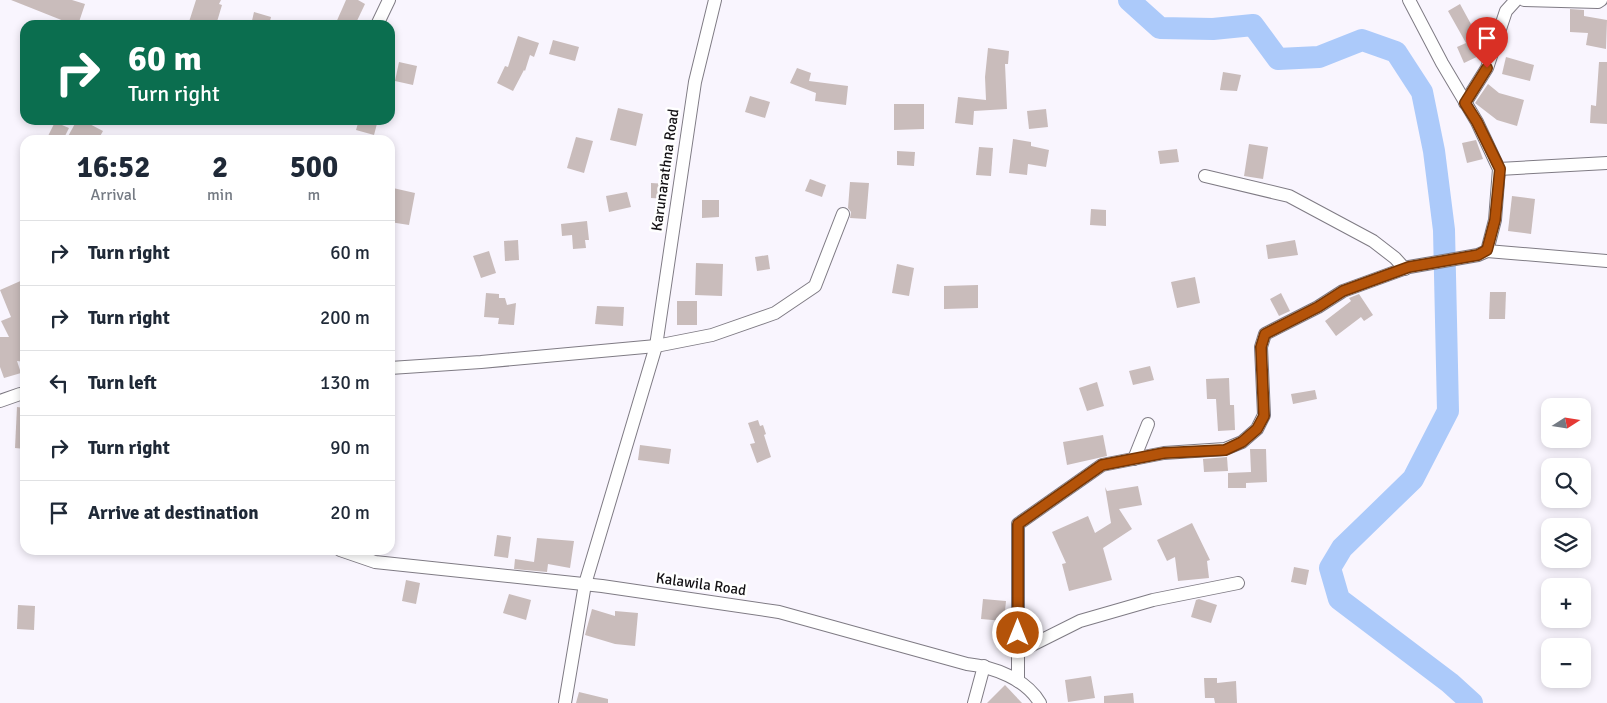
<!DOCTYPE html>
<meta charset="utf-8">
<style>
body{margin:0;font-family:Signika,sans-serif;background:#f2f2f3;color:#1f2937;height:100vh;display:flex;flex-direction:column;font-size:19px;white-space:nowrap}
*{box-sizing:border-box;margin:0}
p{font-size:16px;color:#747a83}
.icon{flex:none;width:28px;height:28px;fill:none;stroke:currentColor;stroke-width:2;stroke-linecap:round;stroke-linejoin:round}
.map{position:relative;flex:1;overflow:hidden}
.side{position:absolute;left:20px;top:135px;width:375px;height:420px;display:flex;flex-direction:column;background:#fff;border-radius:15px;box-shadow:0 2px 8px #0003}
.side>*{flex:none}
.guide{position:absolute;left:20px;top:20px;width:375px;height:105px;border-radius:15px;box-shadow:0 2px 8px #0003;background:#0b6e4f;color:#fff;overflow:hidden}
.needle{width:32px;rotate:78deg}
.controls{position:absolute;left:1541px;top:398px;display:grid;gap:10px}
.controls a{display:grid;place-items:center;width:50px;height:50px;border-radius:10px;background:#fff;box-shadow:0 2px 8px #0003;font-size:25px}
.pin{position:absolute;display:grid;place-items:center;width:42px;height:42px;color:#fff;margin:-51px -21px;border-radius:50% 50% 50% 0;rotate:-45deg;box-shadow:0 0 5px #0007}
.pin .icon{rotate:45deg}
.me{position:absolute;width:55px;margin:-28px;rotate:0deg;stroke-linejoin:round;filter:drop-shadow(0 0 4px #0008)}
.turn{display:flex;align-items:center;gap:18px;height:105px;padding:0 25px;font-size:22px}
.turn .icon{width:65px;height:65px;stroke-width:2.5}
.turn b{display:block;font-size:35px;line-height:42px}
.eta{display:flex;justify-content:space-evenly;align-items:center;height:85px;text-align:center}
.eta b{font-size:30px;font-weight:700;line-height:35px}
ul{padding:0;list-style:none}
li{display:flex;align-items:center;gap:15px;height:65px;padding:0 25px;border-top:1px solid #e0e1e3}
li div{flex:1}
li b{display:block;font-size:19px}
li em{font-style:normal}
.map>svg:first-child{display:block}
.lines{fill:none;stroke-linecap:round;stroke-linejoin:round}
.river{stroke:#accafa;stroke-width:22}
.building{fill:#c9bcbb}
.minor-casing{stroke:#7f7b84;stroke-width:14}
.minor{stroke:#fff;stroke-width:12}
.route-casing{stroke:#753606;stroke-width:12}
.route{stroke:#b45309;stroke-width:9}
.labels{text-anchor:middle;stroke-width:5;stroke-linejoin:round;paint-order:stroke}
.street-label{font-size:15px;fill:#131114;stroke:#fff}
</style>
<div class="map">
<svg width="1607" height="703" viewBox="0 0 1607 703">
<rect width="100%" height="100%" fill="#f9f5fe"/>
<g class="lines">
<path class="river" d="M 1129,0 L 1160,28 L 1213,29 L 1253,25 L 1278,59 L 1319,57 L 1362,40 L 1396,52 L 1422,92 L 1434,151 L 1444,230 L 1448,411 L 1413,479 L 1342,548 L 1330,568 L 1339,599 L 1450,683 L 1472,703"/>
</g>
<g class="building">
<path d="M 11,0 L 72,0 L 85,4 L 78,25 L 74,25 Z"/>
<path d="M 196,0 L 221,0 L 219,4 L 222,5 L 216,25 L 188,25 Z"/>
<path d="M 346,0 L 358,0 L 365,4 L 355,25 L 335,25 Z"/>
<path d="M 1460,4 L 1478,37 L 1481,36 L 1486,46 L 1483,54 L 1464,63 L 1457,47 L 1466,43 L 1448,11 Z"/>
<path d="M 1570,9 L 1584,10 L 1584,16 L 1607,20 L 1606,49 L 1586,45 L 1588,33 L 1570,32 Z"/>
<path d="M 254,12 L 271,17 L 269,25 L 251,25 Z"/>
<path d="M 518,36 L 539,43 L 534,57 L 530,55 L 525,71 L 524,70 L 513,91 L 497,83 L 505,66 L 508,67 Z"/>
<path d="M 553,40 L 579,47 L 575,61 L 549,54 Z"/>
<path d="M 988,48 L 1009,51 L 1008,64 L 1005,64 L 1007,109 L 974,111 L 973,125 L 955,123 L 958,97 L 986,100 L 985,77 Z"/>
<path d="M 1506,57 L 1534,65 L 1530,81 L 1502,74 Z"/>
<path d="M 399,62 L 417,66 L 413,85 L 395,81 Z"/>
<path d="M 1599,62 L 1607,62 L 1607,124 L 1590,123 L 1591,105 L 1596,106 Z"/>
<path d="M 797,68 L 811,73 L 809,81 L 848,86 L 846,105 L 815,101 L 816,93 L 790,83 Z"/>
<path d="M 1223,72 L 1241,75 L 1237,91 L 1220,90 Z"/>
<path d="M 1488,84 L 1499,93 L 1524,100 L 1517,126 L 1497,120 L 1475,103 Z"/>
<path d="M 750,96 L 770,102 L 765,118 L 745,112 Z"/>
<path d="M 894,104 L 924,104 L 924,129 L 894,130 Z"/>
<path d="M 618,108 L 643,114 L 636,146 L 610,140 Z"/>
<path d="M 1046,109 L 1048,127 L 1029,129 L 1027,111 Z"/>
<path d="M 77,120 L 82,120 L 103,131 L 98,140 L 66,140 Z"/>
<path d="M 359,120 L 378,120 L 374,135 L 356,130 Z"/>
<path d="M 55,122 L 69,128 L 63,140 L 46,140 Z"/>
<path d="M 576,137 L 593,141 L 584,173 L 567,168 Z"/>
<path d="M 1013,139 L 1031,142 L 1031,146 L 1049,150 L 1046,167 L 1028,164 L 1027,175 L 1009,173 Z"/>
<path d="M 1476,140 L 1483,159 L 1467,163 L 1462,143 Z"/>
<path d="M 1249,144 L 1268,147 L 1263,179 L 1244,176 Z"/>
<path d="M 979,147 L 993,148 L 991,176 L 976,175 Z"/>
<path d="M 1177,149 L 1179,162 L 1160,164 L 1158,151 Z"/>
<path d="M 897,151 L 915,152 L 914,166 L 897,165 Z"/>
<path d="M 810,179 L 826,185 L 822,197 L 805,191 Z"/>
<path d="M 850,182 L 869,183 L 866,219 L 850,218 L 851,212 L 848,208 Z"/>
<path d="M 651,183 L 668,184 L 668,199 L 651,198 Z"/>
<path d="M 393,188 L 415,193 L 409,225 L 390,222 L 390,206 Z"/>
<path d="M 627,192 L 631,207 L 609,212 L 606,196 Z"/>
<path d="M 1512,196 L 1535,199 L 1531,234 L 1508,231 Z"/>
<path d="M 702,200 L 719,200 L 719,217 L 702,218 Z"/>
<path d="M 1091,209 L 1106,210 L 1106,226 L 1090,225 Z"/>
<path d="M 587,221 L 589,240 L 585,240 L 586,248 L 573,249 L 572,235 L 562,236 L 561,224 Z"/>
<path d="M 518,240 L 519,260 L 505,261 L 504,241 Z"/>
<path d="M 1295,240 L 1298,255 L 1268,259 L 1266,245 Z"/>
<path d="M 489,251 L 496,273 L 481,278 L 473,256 Z"/>
<path d="M 768,255 L 770,269 L 757,271 L 755,257 Z"/>
<path d="M 696,263 L 723,264 L 722,296 L 695,295 Z"/>
<path d="M 897,264 L 914,268 L 909,296 L 892,293 Z"/>
<path d="M 1195,277 L 1200,303 L 1177,308 L 1171,282 Z"/>
<path d="M 25,279 L 25,362 L 17,361 L 21,373 L 4,378 L 0,367 L 0,337 L 9,337 L 1,321 L 11,317 L 0,290 Z"/>
<path d="M 978,285 L 978,308 L 944,309 L 944,286 Z"/>
<path d="M 1490,292 L 1506,292 L 1505,319 L 1489,319 Z"/>
<path d="M 486,293 L 499,294 L 499,298 L 505,298 L 507,305 L 516,303 L 514,325 L 498,324 L 499,318 L 484,317 Z"/>
<path d="M 1281,293 L 1290,311 L 1279,316 L 1270,299 Z"/>
<path d="M 1359,294 L 1373,315 L 1364,321 L 1361,317 L 1336,336 L 1325,321 L 1351,301 L 1349,298 Z"/>
<rect x="677" y="301" width="20" height="24"/>
<path d="M 597,306 L 624,307 L 623,326 L 595,324 Z"/>
<path d="M 1150,366 L 1154,380 L 1133,385 L 1129,371 Z"/>
<path d="M 1229,378 L 1230,405 L 1234,405 L 1235,430 L 1218,431 L 1216,399 L 1207,399 L 1206,379 Z"/>
<path d="M 1097,382 L 1104,406 L 1087,411 L 1079,388 Z"/>
<path d="M 1315,390 L 1317,399 L 1293,404 L 1291,394 Z"/>
<path d="M 17,407 L 25,408 L 25,449 L 15,448 Z"/>
<path d="M 758,420 L 760,426 L 763,425 L 766,434 L 764,435 L 771,457 L 757,463 L 750,444 L 755,443 L 748,423 Z"/>
<path d="M 1103,435 L 1107,456 L 1067,465 L 1063,442 Z"/>
<path d="M 640,445 L 671,449 L 669,464 L 638,460 Z"/>
<path d="M 1250,449 L 1266,449 L 1267,482 L 1246,483 L 1246,488 L 1228,488 L 1228,473 L 1251,472 Z"/>
<path d="M 1227,457 L 1228,471 L 1204,472 L 1203,459 Z"/>
<path d="M 1138,486 L 1142,505 L 1119,509 L 1132,529 L 1103,548 L 1112,580 L 1069,591 L 1062,564 L 1066,563 L 1052,532 L 1088,516 L 1095,533 L 1111,523 L 1105,487 L 1107,491 Z"/>
<path d="M 1192,523 L 1210,560 L 1207,561 L 1209,578 L 1178,581 L 1175,557 L 1167,561 L 1157,540 Z"/>
<path d="M 497,535 L 511,537 L 508,558 L 494,556 Z"/>
<path d="M 537,538 L 574,541 L 570,568 L 548,564 L 547,572 L 514,569 L 515,559 L 534,562 Z"/>
<path d="M 1294,567 L 1309,570 L 1306,585 L 1291,582 Z"/>
<path d="M 406,580 L 420,583 L 416,604 L 402,601 Z"/>
<path d="M 509,594 L 531,600 L 526,620 L 503,613 Z"/>
<path d="M 983,599 L 1006,601 L 1004,621 L 981,619 Z"/>
<path d="M 1199,599 L 1217,605 L 1211,623 L 1191,617 L 1196,600 Z"/>
<path d="M 18,605 L 35,606 L 34,630 L 17,629 Z"/>
<path d="M 592,609 L 615,616 L 615,611 L 638,613 L 635,646 L 615,644 L 585,635 Z"/>
<path d="M 1091,676 L 1095,698 L 1068,702 L 1065,680 Z"/>
<path d="M 1204,678 L 1217,678 L 1217,683 L 1236,681 L 1237,703 L 1215,703 L 1214,698 L 1205,698 Z"/>
<path d="M 1005,685 L 1022,703 L 987,703 Z"/>
<path d="M 579,692 L 608,699 L 608,703 L 576,703 Z"/>
<path d="M 1133,693 L 1134,703 L 1104,703 L 1104,696 Z"/>
</g>
<g class="lines">
<defs>
<g id="minor">
<path d="M 1524,0 L 1598,2 L 1601,0"/>
<path d="M 377,25 L 389,0"/>
<path d="M 1465,103 L 1487,68 L 1506,11 L 1516,0"/>
<path d="M 1499,169 L 1607,163"/>
<path d="M 1205,176 L 1289,196 L 1373,241 L 1395,258 L 1405,269"/>
<path d="M 1487,251 L 1607,261"/>
<path d="M 390,368 L 481,362 L 656,346 L 712,335 L 775,313 L 815,286 L 843,214"/>
<path d="M 0,401 L 20,394 L 25,395"/>
<path d="M 1134,459 L 1148,424"/>
<path d="M 340,550 L 375,562 L 602,586 L 779,612 L 967,664 C 994,667 1026,679 1040,703"/>
<path d="M 1018,652 L 1080,621 L 1153,600 L 1238,583"/>
<path d="M 1018,681 L 1018,524 L 1102,465 L 1164,453 L 1225,449 L 1242,442 L 1257,429 L 1264,415 L 1261,347 L 1265,334 L 1318,307 L 1343,291 L 1409,267 L 1478,255 L 1487,251 L 1495,220 L 1499,169 L 1477,122 L 1442,63 L 1409,0"/>
<path d="M 565,703 L 585,584 L 656,346 L 695,82 L 715,0"/>
<path d="M 974,703 L 984,666"/>
</g>
</defs>
<use href="#minor" class="minor-casing"/>
<use href="#minor" class="minor"/>
</g>
<g class="lines">
<defs>
<path id="route" d="M 1018,633 L 1018,524 L 1102,465 L 1164,453 L 1225,450 L 1242,442 L 1257,429 L 1264,416 L 1261,347 L 1265,334 L 1318,307 L 1343,291 L 1409,267 L 1478,255 L 1487,250 L 1495,220 L 1500,169 L 1477,122 L 1465,103 L 1487,68"/>
</defs>
<use href="#route" class="route-casing"/>
<use href="#route" class="route"/>
</g>
<g class="labels">
<g class="street-label">
<text transform="translate(665 170) rotate(-82)" y="5">Karunarathna Road</text>
<text transform="translate(701 584) rotate(8)" y="5">Kalawila Road</text>
</g>
</g>
</svg>
<div class="controls">
<a><svg class="needle" viewBox="-14 -14 28 28"><path d="M0-13l5 13h-10z" fill="#e53935"/><path d="M0 13l5-13h-10z" fill="#747a83"/></svg></a>
<a><svg class="icon" aria-label="search" viewBox="0 0 24 24"><circle cx="10" cy="10" r="6"/><path d="M15 15l6 6"/></svg></a>
<a><svg class="icon" aria-label="layers" viewBox="0 0 24 24"><path d="M12 4l9 5-9 5-9-5zM3 14l9 5 9-5"/></svg></a>
<a>+</a>
<a>−</a>
</div>
<div class="pin" style="left:1487px;top:68px;background:#d93025"><svg class="icon" aria-label="arrive" viewBox="0 0 24 24"><path d="M6 21V4h12l-3 4 3 4H6"/></svg></div>
<svg class="me" style="left:1018px;top:633px" viewBox="-20 -20 40 40"><circle r="17" fill="#b45309" stroke="#fff" stroke-width="3"/><path d="M0-11L8 9 0 5-8 9z" fill="#fff"/></svg>
<div class="guide">
<div class="turn"><svg class="icon" aria-label="right" viewBox="0 0 24 24"><path d="M7 20v-9h11M14 6l5 5-5 5"/></svg><div><b>60 m</b>Turn right</div></div>
</div>
<section class="side">
<div class="eta">
<div><b>16:52</b><p>Arrival</p></div>
<div><b>2</b><p>min</p></div>
<div><b>500</b><p>m</p></div>
</div>
<ul>
<li><svg class="icon" aria-label="right" viewBox="0 0 24 24"><path d="M7 20v-9h11M14 6l5 5-5 5"/></svg><div><b>Turn right</b></div><em>60 m</em></li>
<li><svg class="icon" aria-label="right" viewBox="0 0 24 24"><path d="M7 20v-9h11M14 6l5 5-5 5"/></svg><div><b>Turn right</b></div><em>200 m</em></li>
<li><svg class="icon" aria-label="left" viewBox="0 0 24 24"><path d="M17 20v-9H6M10 6l-5 5 5 5"/></svg><div><b>Turn left</b></div><em>130 m</em></li>
<li><svg class="icon" aria-label="right" viewBox="0 0 24 24"><path d="M7 20v-9h11M14 6l5 5-5 5"/></svg><div><b>Turn right</b></div><em>90 m</em></li>
<li><svg class="icon" aria-label="arrive" viewBox="0 0 24 24"><path d="M6 21V4h12l-3 4 3 4H6"/></svg><div><b>Arrive at destination</b></div><em>20 m</em></li>
</ul>
</section>
</div>
